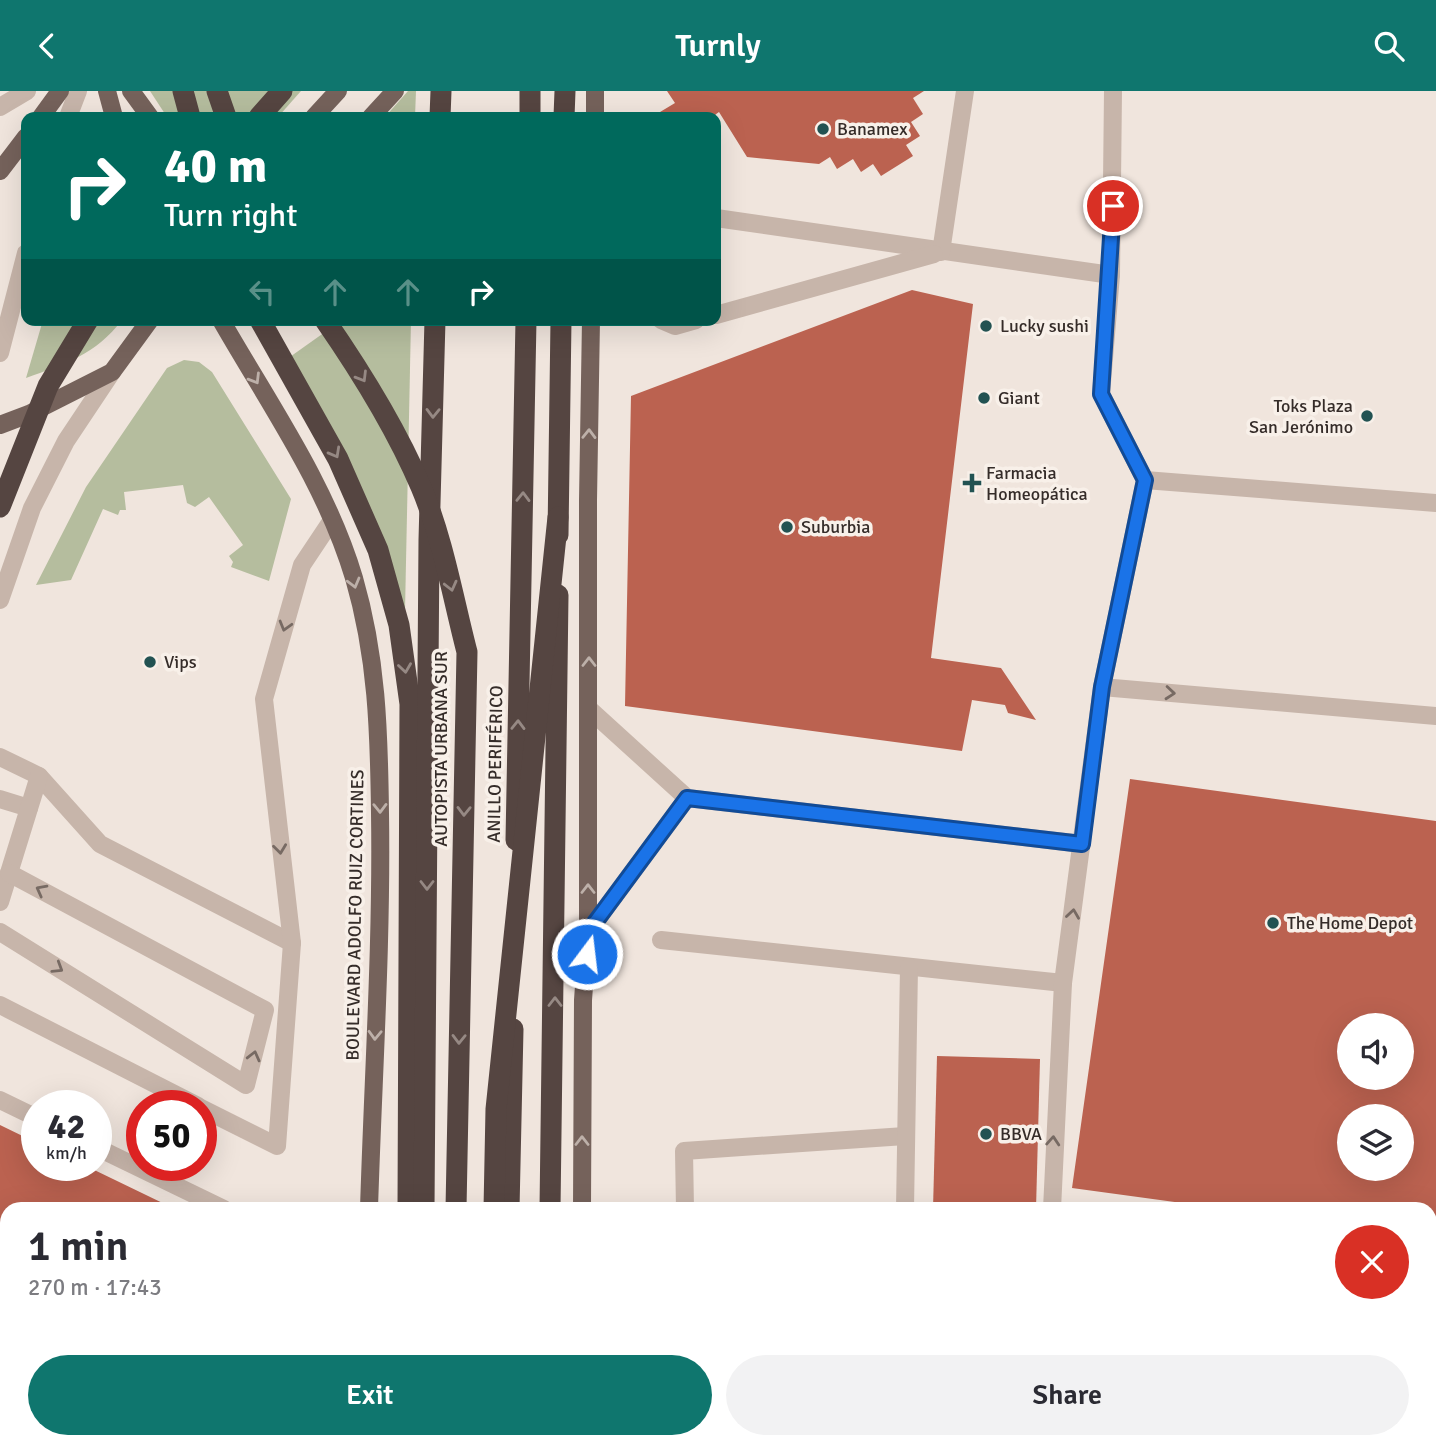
<!DOCTYPE html>
<meta charset="utf-8">
<style>
body{margin:0;font-family:Signika,sans-serif;background:#f2f2f3;color:#2b2b33;height:100vh;display:flex;flex-direction:column;font-size:26px;white-space:nowrap}
*{box-sizing:border-box;margin:0}
p{font-size:23px;color:#7c7c81}
.icon{flex:none;width:38px;height:38px;fill:none;stroke:currentColor;stroke-width:2;stroke-linecap:round;stroke-linejoin:round}
.map{position:relative;flex:1;overflow:hidden}
.details{position:absolute;left:0px;top:1111px;width:1437px;height:247px;display:flex;flex-direction:column;background:#fff;border-radius:21px 21px 0 0;box-shadow:0 7px 28px #0002}
.details>*{flex:none}
.hud{position:absolute;left:21px;top:21px;width:700px;height:214px;border-radius:14px;box-shadow:0 7px 28px #0002;background:#00695c;color:#fff;overflow:hidden}
.tools{position:absolute;left:1337px;top:922px;display:grid;gap:14px}
.tools a{display:grid;place-items:center;width:77px;height:77px;border-radius:50%;background:#fff;box-shadow:0 7px 28px #0002;font-size:35px}
.speed{position:absolute;left:21px;top:999px;display:flex;gap:14px;font-size:35px;font-weight:700;text-align:center}
.speed>*{display:grid;place-content:center;width:91px;height:91px;border-radius:50%;background:#fff;box-shadow:0 7px 28px #0002;line-height:1}
.speed small{font-size:18px;font-weight:400}
.speed .limit{border:10px solid #d22;background:#fff;color:#111}
.pin{position:absolute;display:grid;place-items:center;width:60px;height:60px;color:#fff;margin:-30px;border:4px solid #fff;border-radius:50%;box-shadow:0 2px 7px #0007}
.me{position:absolute;width:77px;margin:-38px;rotate:15deg;stroke-linejoin:round;filter:drop-shadow(0 0 5px #0008)}
.turn{display:flex;align-items:center;gap:24px;height:147px;padding:0 28px;font-size:32px}
.turn .icon{width:91px;height:91px;stroke-width:2.5}
.turn b{display:block;font-size:49px;line-height:60px}
.lanes{display:flex;align-items:center;height:66px;padding:0 28px;background:#0003;justify-content:center;gap:35px;direction:ltr}
.lanes .off{opacity:.35}
.round{display:grid;place-items:center;flex:none;width:74px;height:74px;border-radius:37px;background:#f2f2f3}
.summary{display:flex;align-items:center;justify-content:space-between;height:119px;padding:0 28px}
h1{font-size:42px;font-weight:600;line-height:52px}
.button{display:flex;gap:14px;margin-top:auto;padding:14px 28px}
.button a{flex:1;height:80px;border-radius:42px;background:#0f766e;color:#fff;font-size:28px;font-weight:600;line-height:80px;text-align:center}
.button a+a{background:#f2f2f3;color:#2b2b33}
header{display:flex;justify-content:space-between;align-items:center;height:91px;padding:0 28px;background:#0f766e;color:#fff;font-size:32px;font-weight:600}
.map>svg:first-child{display:block}
.green{fill:#b5bd9e}
.building{fill:#bb6250;fill-rule:evenodd}
.lines{fill:none;stroke-linecap:round;stroke-linejoin:round}
.minor{stroke:#c7b5aa;stroke-width:18}
.major{stroke:#75625b;stroke-width:18}
.highway{stroke:#554541;stroke-width:21}
.highway-bridge{stroke:#554541;stroke-width:21}
.oneway{stroke:#968984}
.oneway2{stroke:#bdb0a9}
.oneway3{stroke:#776a63}
.route-casing{stroke:#114b97;stroke-width:18}
.route{stroke:#1a73e8;stroke-width:12}
.poi-dot{fill:#225252;stroke:#f8f0e9;stroke-width:2.5}
.labels{text-anchor:middle;stroke-width:7;stroke-linejoin:round;paint-order:stroke}
.poi-label{font-size:18px;fill:#352c29;stroke:#f8f0e9;text-anchor:start}
.street-label{font-size:18px;fill:#352c29;stroke:#f8f0e9}
</style>
<header><svg class="icon" aria-label="back" viewBox="0 0 24 24"><path d="M15 5l-7 7 7 7"/></svg>Turnly<svg class="icon" aria-label="search" viewBox="0 0 24 24"><circle cx="10" cy="10" r="6"/><path d="M15 15l6 6"/></svg></header>
<div class="map">
<svg width="1436" height="1357" viewBox="0 0 1436 1357">
<rect width="100%" height="100%" fill="#f0e5dd"/>
<g class="green">
<path d="M 150,0 L 301,0 L 278,26 L 167,26 Z"/>
<path d="M 408,0 L 416,0 L 415,26 L 385,26 Z"/>
<path d="M 43,229 L 122,229 C 95,264 67,272 26,287 Z"/>
<path d="M 342,229 L 411,229 L 405,520 L 287,268 Z"/>
<path d="M 184,269 L 199,271 L 212,281 L 291,408 L 269,490 L 231,476 L 233,471 L 229,465 L 243,454 L 209,406 L 195,416 L 187,412 L 183,394 L 124,401 L 126,419 L 120,419 L 118,424 L 103,418 L 71,489 L 36,494 L 86,396 L 167,277 Z"/>
</g>
<g class="building">
<path d="M 667,0 L 924,0 L 913,7 L 923,23 L 911,31 L 920,45 L 906,54 L 913,65 L 881,85 L 873,73 L 861,81 L 853,68 L 837,78 L 830,66 L 819,73 L 747,66 L 719,21 L 712,26 L 664,26 L 660,21 L 675,12 Z"/>
<path d="M 912,199 L 973,213 L 931,567 L 1001,577 L 1036,629 L 1008,622 L 1005,614 L 972,609 L 962,660 L 625,615 L 631,305 Z"/>
<path d="M 1130,688 L 1436,730 L 1436,1147 L 1430,1146 L 1430,1118 L 1226,1118 L 1072,1097 ZM 1349,934 L 1402,934 L 1402,987 L 1349,987 ZM 1349,1026 L 1402,1026 L 1402,1078 L 1349,1078 Z"/>
<path d="M 937,965 L 1040,968 L 1036,1118 L 933,1118 Z"/>
<path d="M 0,1034 L 37,1052 L 37,1074 L 84,1074 L 175,1118 L 7,1118 L 7,1351 L 227,1351 L 224,1357 L 204,1357 L 196,1353 L 194,1357 L 0,1357 Z"/>
</g>
<g class="lines">
<g class="minor">
<path d="M 0,16 L 27,0"/>
<path d="M 68,26 L 78,0"/>
<path d="M 716,127 L 1111,184"/>
<path d="M 941,161 L 965,0"/>
<path d="M 716,224 L 934,163"/>
<path d="M 661,229 L 675,235 L 696,229"/>
<path d="M 0,262 L 26,162"/>
<path d="M 1145,389 L 1436,412"/>
<path d="M 0,509 L 32,417 L 66,350 L 112,281"/>
<path d="M 1102,596 L 1436,625"/>
<path d="M 589,618 L 687,707 L 1082,753"/>
<path d="M 0,666 L 39,685 L 100,753 L 292,852"/>
<path d="M 0,708 L 29,717"/>
<path d="M 0,811 L 39,685"/>
<path d="M 0,841 L 246,994 L 265,919 L 9,782"/>
<path d="M 588,841 L 687,707"/>
<path d="M 661,849 L 1063,892"/>
<path d="M 0,914 L 198,1015"/>
<path d="M 0,1009 L 37,1027"/>
<path d="M 201,1017 L 277,1055 L 292,852 L 264,608 L 302,474 L 332,429"/>
<path d="M 96,1056 L 224,1118"/>
<path d="M 685,1118 L 684,1060 L 905,1045"/>
<path d="M 905,1118 L 909,876"/>
<path d="M 1052,1118 L 1063,892 L 1102,596 L 1145,389 L 1101,303 L 1111,184 L 1113,0"/>
<path d="M 1430,1235 L 1436,1205"/>
<path d="M 1109,1351 L 1109,1357"/>
<path d="M 296,1357 L 298,1351"/>
<path d="M 1405,1357 L 1406,1351"/>
</g>
<g class="major">
<path d="M 107,0 L 114,26"/>
<path d="M 131,0 L 150,26"/>
<path d="M 41,26 L 60,0"/>
<path d="M 314,26 L 338,0"/>
<path d="M 371,26 L 395,0"/>
<path d="M 595,26 L 595,0"/>
<path d="M 0,80 L 26,46"/>
<path d="M 221,229 C 269,313 326,393 354,487 C 377,566 379,640 380,722 C 382,854 373,986 369,1118"/>
<path d="M 0,334 L 29,323 L 112,281 L 150,229"/>
<path d="M 582,1118 L 583,909 L 588,841 L 588,409 L 591,229"/>
<path d="M 365,1357 L 365,1351"/>
<path d="M 579,1357 L 579,1351"/>
</g>
<g class="highway">
<path d="M 183,0 L 190,26"/>
<path d="M 217,0 L 226,26"/>
<path d="M 259,26 L 282,0"/>
<path d="M 440,26 L 441,0"/>
<path d="M 530,26 L 530,0"/>
<path d="M 564,26 L 565,0"/>
<path d="M 260,229 L 338,368 L 378,459 L 399,534 L 410,613 L 408,1118"/>
<path d="M 558,444 L 561,229"/>
<path d="M 516,749 L 526,229"/>
<path d="M 424,1118 L 429,449 L 435,229"/>
<path d="M 509,1118 L 513,938"/>
<path d="M 550,1118 L 558,504"/>
<path d="M 401,1357 L 401,1351"/>
<path d="M 423,1357 L 423,1351"/>
<path d="M 454,1357 L 454,1351"/>
<path d="M 505,1357 L 505,1351"/>
<path d="M 543,1357 L 544,1351"/>
</g>
<g class="highway-bridge">
<path d="M 325,229 C 361,281 396,337 421,396 C 443,448 453,507 467,561 L 456,1118"/>
<path d="M 0,416 L 48,295 L 88,229"/>
<path d="M 494,1118 L 496,1018 L 558,426"/>
</g>
</g>
<defs><path id="oneway-chevron" d="M-2-3.5L2.5 0L-2 3.5" fill="none" stroke-width="1.6" stroke-linecap="round" stroke-linejoin="round" transform="scale(1.75)"/></defs>
<g class="oneway">
<use href="#oneway-chevron" transform="translate(362 286) rotate(59)"/>
<use href="#oneway-chevron" transform="translate(433 322) rotate(91)"/>
<use href="#oneway-chevron" transform="translate(335 362) rotate(61)"/>
<use href="#oneway-chevron" transform="translate(523 406) rotate(-89)"/>
<use href="#oneway-chevron" transform="translate(451 495) rotate(76)"/>
<use href="#oneway-chevron" transform="translate(405 577) rotate(82)"/>
<use href="#oneway-chevron" transform="translate(518 634) rotate(-89)"/>
<use href="#oneway-chevron" transform="translate(464 720) rotate(91)"/>
<use href="#oneway-chevron" transform="translate(427 794) rotate(90)"/>
<use href="#oneway-chevron" transform="translate(555 911) rotate(-90)"/>
<use href="#oneway-chevron" transform="translate(459 948) rotate(91)"/>
</g>
<g class="oneway2">
<use href="#oneway-chevron" transform="translate(255 288) rotate(59)"/>
<use href="#oneway-chevron" transform="translate(589 343) rotate(-89)"/>
<use href="#oneway-chevron" transform="translate(354 492) rotate(75)"/>
<use href="#oneway-chevron" transform="translate(589 571) rotate(-90)"/>
<use href="#oneway-chevron" transform="translate(380 717) rotate(89)"/>
<use href="#oneway-chevron" transform="translate(588 798) rotate(-90)"/>
<use href="#oneway-chevron" transform="translate(375 944) rotate(92)"/>
<use href="#oneway-chevron" transform="translate(582 1050) rotate(-90)"/>
</g>
<g class="oneway3">
<use href="#oneway-chevron" transform="translate(285 535) rotate(106)"/>
<use href="#oneway-chevron" transform="translate(1170 602) rotate(5)"/>
<use href="#oneway-chevron" transform="translate(280 758) rotate(83)"/>
<use href="#oneway-chevron" transform="translate(41 799) rotate(-152)"/>
<use href="#oneway-chevron" transform="translate(1073 823) rotate(-82)"/>
<use href="#oneway-chevron" transform="translate(58 877) rotate(32)"/>
<use href="#oneway-chevron" transform="translate(254 965) rotate(-76)"/>
<use href="#oneway-chevron" transform="translate(1053 1050) rotate(-86)"/>
</g>
<g class="lines">
<defs>
<path id="route" d="M 587,863 L 588,841 L 687,707 L 1082,753 L 1102,596 L 1145,389 L 1101,303 L 1113,115"/>
</defs>
<use href="#route" class="route-casing"/>
<use href="#route" class="route"/>
</g>
<g class="poi-dot">
<circle cx="823" cy="38" r="7"/>
<circle cx="986" cy="235" r="7"/>
<circle cx="984" cy="307" r="7"/>
<circle cx="1367" cy="325" r="7"/>
<path d="M968.5 381.5h7v7h7v7h-7v7h-7v-7h-7v-7h7z"/>
<circle cx="787" cy="436" r="7"/>
<circle cx="150" cy="571" r="7"/>
<circle cx="1273" cy="832" r="7"/>
<circle cx="986" cy="1043" r="7"/>
</g>
<g class="labels">
<g class="poi-label">
<text x="837" y="44">Banamex</text>
<text x="1000" y="241">Lucky sushi</text>
<text x="998" y="313">Giant</text>
<text x="1353" y="321" text-anchor="end">Toks Plaza<tspan x="1353" dy="21">San Jerónimo</tspan></text>
<text x="986" y="388">Farmacia<tspan x="986" dy="21">Homeopática</tspan></text>
<text x="801" y="442">Suburbia</text>
<text x="164" y="577">Vips</text>
<text x="1287" y="838">The Home Depot</text>
<text x="1000" y="1049">BBVA</text>
</g>
<g class="street-label">
<text transform="translate(441 658) rotate(-90)" y="6">AUTOPISTA URBANA SUR</text>
<text transform="translate(495 673) rotate(-89)" y="6">ANILLO PERIFÉRICO</text>
<text transform="translate(355 824) rotate(-89)" y="6">BOULEVARD ADOLFO RUIZ CORTINES</text>
</g>
</g>
</svg>
<div class="tools">
<a><svg class="icon" aria-label="sound" viewBox="0 0 24 24"><path d="M4 9h4l5-4v14l-5-4H4zM17 9q2 3 0 6"/></svg></a>
<a><svg class="icon" aria-label="layers" viewBox="0 0 24 24"><path d="M12 4l9 5-9 5-9-5zM3 14l9 5 9-5"/></svg></a>
</div>
<div class="speed"><div>42<small>km/h</small></div><div class="limit">50</div></div>
<div class="pin" style="left:1113px;top:115px;background:#d93025"><svg class="icon" aria-label="arrive" viewBox="0 0 24 24"><path d="M6 21V4h12l-3 4 3 4H6"/></svg></div>
<svg class="me" style="left:587px;top:863px" viewBox="-20 -20 40 40"><circle r="17" fill="#1a73e8" stroke="#fff" stroke-width="3"/><path d="M0-11L8 9 0 5-8 9z" fill="#fff"/></svg>
<div class="hud">
<div class="turn"><svg class="icon" aria-label="right" viewBox="0 0 24 24"><path d="M7 20v-9h11M14 6l5 5-5 5"/></svg><div><b>40 m</b>Turn right</div></div>
<div class="lanes"><svg class="icon off" aria-label="left" viewBox="0 0 24 24"><path d="M17 20v-9H6M10 6l-5 5 5 5"/></svg><svg class="icon off" aria-label="ahead" viewBox="0 0 24 24"><path d="M12 20V5M6 11l6-6 6 6"/></svg><svg class="icon off" aria-label="ahead" viewBox="0 0 24 24"><path d="M12 20V5M6 11l6-6 6 6"/></svg><svg class="icon" aria-label="right" viewBox="0 0 24 24"><path d="M7 20v-9h11M14 6l5 5-5 5"/></svg></div>
</div>
<section class="details">
<div class="summary"><div><h1>1 min</h1><p>270 m · 17:43</p></div><a class="round" style="background:#d93025;color:#fff"><svg class="icon" aria-label="close" viewBox="0 0 24 24"><path d="M6 6l12 12M18 6L6 18"/></svg></a></div>
<div class="button"><a>Exit</a><a>Share</a></div>
</section>
</div>
